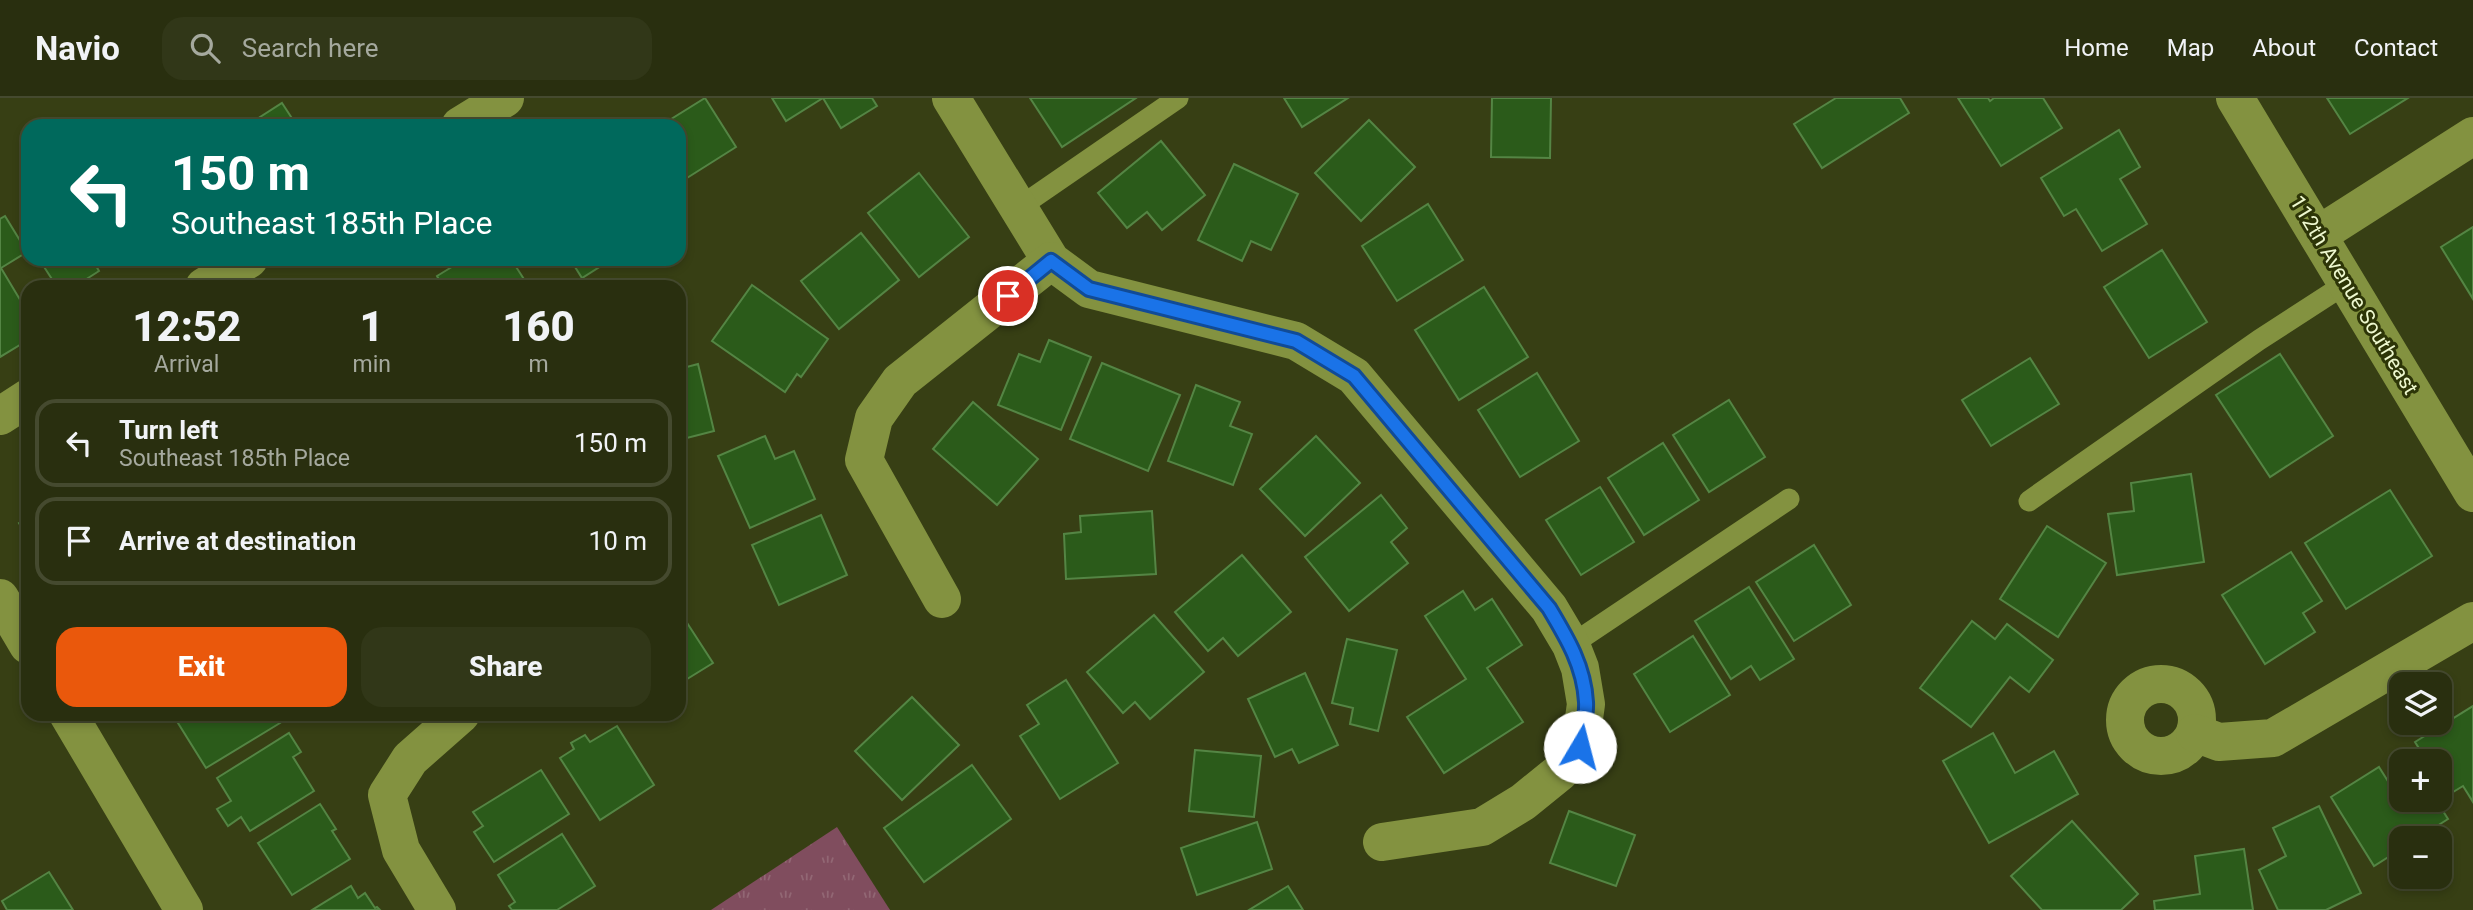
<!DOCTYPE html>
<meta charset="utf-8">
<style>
body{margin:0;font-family:Roboto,sans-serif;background:#313718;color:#f1f3f6;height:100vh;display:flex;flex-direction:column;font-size:26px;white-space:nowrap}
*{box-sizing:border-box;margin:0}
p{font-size:23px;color:#a5a99e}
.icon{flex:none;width:38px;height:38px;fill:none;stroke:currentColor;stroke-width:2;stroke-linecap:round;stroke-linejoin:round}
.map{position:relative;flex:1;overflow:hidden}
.panel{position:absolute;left:21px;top:182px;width:665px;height:441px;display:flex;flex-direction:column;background:#292f0f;border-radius:21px;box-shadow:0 4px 10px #0003,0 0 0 2px #454a2f}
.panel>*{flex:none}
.guide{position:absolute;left:21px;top:21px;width:665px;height:147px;border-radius:21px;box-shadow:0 4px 10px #0003,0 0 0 2px #454a2f;background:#00695c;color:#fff;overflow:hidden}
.buttons{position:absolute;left:2389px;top:574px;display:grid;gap:14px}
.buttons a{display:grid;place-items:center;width:63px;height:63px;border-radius:14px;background:#292f0f;box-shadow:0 4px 10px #0003,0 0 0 2px #454a2f;font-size:35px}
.pin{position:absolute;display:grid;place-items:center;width:60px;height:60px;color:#fff;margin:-30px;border:4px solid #fff;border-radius:50%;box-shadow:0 2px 7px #0007}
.me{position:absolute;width:77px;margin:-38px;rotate:8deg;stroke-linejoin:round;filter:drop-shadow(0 0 5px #0008)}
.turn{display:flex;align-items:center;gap:24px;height:147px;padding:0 35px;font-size:32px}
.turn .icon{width:91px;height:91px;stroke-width:2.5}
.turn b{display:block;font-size:49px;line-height:60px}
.eta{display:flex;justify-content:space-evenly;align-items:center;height:119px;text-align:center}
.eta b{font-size:42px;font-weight:800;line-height:49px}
.action{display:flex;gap:14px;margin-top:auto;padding:14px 35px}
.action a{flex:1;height:80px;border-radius:21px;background:#ea580c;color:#fff;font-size:28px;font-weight:800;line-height:80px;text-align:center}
.action a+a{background:#313718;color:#f1f3f6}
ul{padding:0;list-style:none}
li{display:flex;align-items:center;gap:21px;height:88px;margin:0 14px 10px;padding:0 21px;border:4px solid #454a2f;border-radius:21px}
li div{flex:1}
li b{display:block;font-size:26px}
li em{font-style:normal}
header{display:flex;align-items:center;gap:42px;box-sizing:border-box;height:98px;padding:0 35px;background:#292f0f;border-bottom:2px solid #454a2f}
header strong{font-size:33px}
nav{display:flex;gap:38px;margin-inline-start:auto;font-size:24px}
.search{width:490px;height:63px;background:#313718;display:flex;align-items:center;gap:18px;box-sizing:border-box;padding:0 24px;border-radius:21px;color:#a5a99e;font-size:26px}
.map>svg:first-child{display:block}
.grass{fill:url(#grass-tufts)}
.building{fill:#2b5b1a;stroke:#548544;stroke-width:2}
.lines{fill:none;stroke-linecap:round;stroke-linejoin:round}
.service{stroke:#839240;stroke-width:21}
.minor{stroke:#839240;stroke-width:38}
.tertiary{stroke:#839240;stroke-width:38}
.route-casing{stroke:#114b97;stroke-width:18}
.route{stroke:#1a73e8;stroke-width:12}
.labels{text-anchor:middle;stroke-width:6;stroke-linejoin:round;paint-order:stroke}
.street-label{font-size:21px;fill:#eef8cf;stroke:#2d3507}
</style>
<header>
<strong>Navio</strong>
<div class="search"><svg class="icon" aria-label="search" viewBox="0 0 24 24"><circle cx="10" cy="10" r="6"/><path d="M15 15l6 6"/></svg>Search here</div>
<nav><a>Home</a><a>Map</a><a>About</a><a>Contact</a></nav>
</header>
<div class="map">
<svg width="2473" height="812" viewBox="0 0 2473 812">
<defs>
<pattern id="grass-tufts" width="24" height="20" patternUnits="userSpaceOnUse" patternTransform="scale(1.75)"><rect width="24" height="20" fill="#804d5e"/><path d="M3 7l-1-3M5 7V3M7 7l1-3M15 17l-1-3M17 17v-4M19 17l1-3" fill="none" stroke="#926774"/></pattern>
</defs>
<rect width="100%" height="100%" fill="#373f14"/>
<path class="grass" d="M 837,729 L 890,812 L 711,812 Z"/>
<g class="building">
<path d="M 705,0 L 736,49 L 679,85 L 679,28 L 660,28 Z"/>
<path d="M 772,0 L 872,0 L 877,8 L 841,30 L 823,0 L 786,23 Z"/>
<path d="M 1030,0 L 1136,0 L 1062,49 Z"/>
<path d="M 1284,0 L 1348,0 L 1302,29 Z"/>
<path d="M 1492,0 L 1551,0 L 1550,60 L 1491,59 Z"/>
<path d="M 1836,0 L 1900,0 L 1909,15 L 1822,70 L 1794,26 Z"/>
<path d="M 1958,0 L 1988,0 L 1990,3 L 1994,0 L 2043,0 L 2062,30 L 2001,68 Z"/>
<path d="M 2327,0 L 2408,0 L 2350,36 Z"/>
<path d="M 282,5 L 297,28 L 246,28 Z"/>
<path d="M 1369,22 L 1415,69 L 1361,123 L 1315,75 Z"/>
<path d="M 2119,32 L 2140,69 L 2120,81 L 2147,126 L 2102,153 L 2076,111 L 2064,118 L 2041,80 Z"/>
<path d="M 1161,43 L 1205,97 L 1162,132 L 1147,114 L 1127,130 L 1098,95 Z"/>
<path d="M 1234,66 L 1298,96 L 1271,152 L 1251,143 L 1242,163 L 1198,142 Z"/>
<path d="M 919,75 L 969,139 L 919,179 L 868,115 Z"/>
<path d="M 1428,106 L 1463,162 L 1397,203 L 1362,148 Z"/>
<path d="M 5,118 L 27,154 L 1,170 L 28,215 L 28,242 L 0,259 L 0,121 Z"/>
<path d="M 2473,129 L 2473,201 L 2441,149 Z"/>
<path d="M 861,135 L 899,182 L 839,231 L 801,183 Z"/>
<path d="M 2162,152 L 2207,224 L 2149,260 L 2104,189 Z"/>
<path d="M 39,161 L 92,161 L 99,173 L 74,189 L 57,189 Z"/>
<path d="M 465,161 L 511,161 L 529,189 L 443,189 L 437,178 Z"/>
<path d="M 570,161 L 612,161 L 582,180 Z"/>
<path d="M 752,187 L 828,241 L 801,279 L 797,276 L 785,294 L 712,243 Z"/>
<path d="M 1484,189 L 1528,259 L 1459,302 L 1415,232 Z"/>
<path d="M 1049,242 L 1091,259 L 1061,332 L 998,307 L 1019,256 L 1040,264 Z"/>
<path d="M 2280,256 L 2333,338 L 2270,379 L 2216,297 Z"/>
<path d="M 2030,260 L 2059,306 L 1991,348 L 1962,302 Z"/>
<path d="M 1102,265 L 1180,297 L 1148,373 L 1070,341 Z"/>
<path d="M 698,266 L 714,333 L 679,342 L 679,271 Z"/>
<path d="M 1537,275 L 1579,343 L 1520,379 L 1478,312 Z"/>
<path d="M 1196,287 L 1240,304 L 1230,328 L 1252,336 L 1233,387 L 1168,363 Z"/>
<path d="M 1729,302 L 1765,359 L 1709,394 L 1673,337 Z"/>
<path d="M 973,304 L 1038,361 L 997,407 L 933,351 Z"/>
<path d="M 765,338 L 775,361 L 794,353 L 815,401 L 750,430 L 718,358 Z"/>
<path d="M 1316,338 L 1360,385 L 1305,438 L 1260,391 Z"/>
<path d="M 1663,345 L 1699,402 L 1644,437 L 1608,380 Z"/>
<path d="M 2191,376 L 2204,464 L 2117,477 L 2108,416 L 2134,413 L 2131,385 Z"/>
<path d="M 1600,389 L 1634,444 L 1581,477 L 1546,422 Z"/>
<path d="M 2390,392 L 2432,458 L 2346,511 L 2305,445 Z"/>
<path d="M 1381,397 L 1407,430 L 1391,444 L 1408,465 L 1349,513 L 1305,459 Z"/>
<path d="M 1152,413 L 1156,476 L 1066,481 L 1064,436 L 1081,434 L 1080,418 Z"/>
<path d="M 821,417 L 847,477 L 779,507 L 752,447 Z"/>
<path d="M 28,420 L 28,440 L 19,425 Z"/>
<path d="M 2047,428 L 2106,465 L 2058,539 L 2000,501 Z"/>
<path d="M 1814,447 L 1851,507 L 1794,543 L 1756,484 Z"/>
<path d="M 2291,454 L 2322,503 L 2303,515 L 2315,534 L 2265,566 L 2222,497 Z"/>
<path d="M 1242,457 L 1291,514 L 1238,558 L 1223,540 L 1208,553 L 1175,514 Z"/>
<path d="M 1749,489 L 1794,561 L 1760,582 L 1751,568 L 1731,581 L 1695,523 Z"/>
<path d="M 1463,493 L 1475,512 L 1492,501 L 1522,547 L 1487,570 L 1523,624 L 1444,675 L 1407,619 L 1466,581 L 1425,518 Z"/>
<path d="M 680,514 L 713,565 L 679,586 L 679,515 Z"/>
<path d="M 1154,517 L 1204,574 L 1150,621 L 1135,604 L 1123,615 L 1087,574 Z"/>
<path d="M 1972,523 L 1995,541 L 2007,526 L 2053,562 L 2029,594 L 2010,579 L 1971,629 L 1920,590 Z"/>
<path d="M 1693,538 L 1730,597 L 1670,634 L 1634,576 Z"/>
<path d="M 1347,541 L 1397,552 L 1378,633 L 1350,626 L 1353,610 L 1332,605 Z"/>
<path d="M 1305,575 L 1338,647 L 1299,665 L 1292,651 L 1275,659 L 1248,601 Z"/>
<path d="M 1066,582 L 1118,665 L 1060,701 L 1020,638 L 1039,626 L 1027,607 Z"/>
<path d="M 912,599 L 959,647 L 902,702 L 855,653 Z"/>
<path d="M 2473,608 L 2473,704 L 2463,688 L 2448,697 L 2440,683 L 2440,663 L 2427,663 L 2415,644 Z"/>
<path d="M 193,616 L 274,616 L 280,625 L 206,670 L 178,625 Z"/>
<path d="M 617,628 L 654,687 L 600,722 L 560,660 L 574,651 L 571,645 L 585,637 L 590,644 Z"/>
<path d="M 289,635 L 301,654 L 293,659 L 314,693 L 250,733 L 241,719 L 228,728 L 217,711 L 231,703 L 217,680 Z"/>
<path d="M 1993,635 L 2015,675 L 2054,653 L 2078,696 L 1989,745 L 1943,663 Z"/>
<path d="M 1195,652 L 1261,658 L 1254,719 L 1189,713 Z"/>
<path d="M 972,667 L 1011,721 L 924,784 L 884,730 Z"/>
<path d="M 2379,669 L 2391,688 L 2401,681 L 2401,702 L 2436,702 L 2448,721 L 2418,740 L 2401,740 L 2401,751 L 2374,768 L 2331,699 Z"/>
<path d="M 541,672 L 569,716 L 494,764 L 474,734 L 483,728 L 473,714 Z"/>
<path d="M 320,706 L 336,731 L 332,733 L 350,761 L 292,797 L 258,745 Z"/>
<path d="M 2319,708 L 2361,795 L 2326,812 L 2278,812 L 2259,772 L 2286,758 L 2273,730 Z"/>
<path d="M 1569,713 L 1635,737 L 1616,788 L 1550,765 Z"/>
<path d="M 2072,723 L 2138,796 L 2121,812 L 2042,812 L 2011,778 Z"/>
<path d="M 1257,724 L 1272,771 L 1197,797 L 1181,750 Z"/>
<path d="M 562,736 L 595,788 L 557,812 L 512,812 L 509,808 L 515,804 L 498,777 Z"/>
<path d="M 2244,751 L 2253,812 L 2155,812 L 2154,803 L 2200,796 L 2195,758 Z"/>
<path d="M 49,774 L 73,812 L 7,812 L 2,803 Z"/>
<path d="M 351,788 L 358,800 L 365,795 L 375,810 L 377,809 L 380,812 L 312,812 Z"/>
<path d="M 1288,788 L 1303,812 L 1249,812 Z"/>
</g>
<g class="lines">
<g class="service">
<path d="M 1018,110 L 1178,0"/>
<path d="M 2029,403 L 2259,242 L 2347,185"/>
<path d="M 1571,547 L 1789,401"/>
</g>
<g class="minor">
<path d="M 951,0 L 1051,163 L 1089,191 L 1296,243 L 1354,278 L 1549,510 L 1571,547 L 1580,570 L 1586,606 L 1580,649 L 1560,674 L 1523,704 L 1482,729 L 1382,744"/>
<path d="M 2235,0 L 2473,395"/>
<path d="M 460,28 L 505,0"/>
<path d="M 2318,137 L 2473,38"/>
<path d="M 204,189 L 249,161"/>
<path d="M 0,318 L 28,300"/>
<path d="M 942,501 L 864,362 L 874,320 L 900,283 L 1051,163"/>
<circle cx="2161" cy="622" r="36"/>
<path d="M 2195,635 L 2219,644 L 2273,640 L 2473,523"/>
<path d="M 437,812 L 401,752 L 387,697 L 410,661 L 461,616"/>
</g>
<g class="tertiary">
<path d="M 0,500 L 28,547"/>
<path d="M 68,616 L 184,812"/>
</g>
</g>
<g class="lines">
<defs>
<path id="route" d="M 1008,198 L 1051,163 L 1089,191 L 1296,243 L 1354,278 L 1549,510 C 1567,540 1584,568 1586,604 C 1587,618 1582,634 1580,649"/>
</defs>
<use href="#route" class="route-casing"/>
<use href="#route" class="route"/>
</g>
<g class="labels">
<g class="street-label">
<text transform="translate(2354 197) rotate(59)" y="7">112th Avenue Southeast</text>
</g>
</g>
</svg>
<div class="buttons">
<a><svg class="icon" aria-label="layers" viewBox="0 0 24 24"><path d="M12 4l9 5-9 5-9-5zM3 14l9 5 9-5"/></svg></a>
<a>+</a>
<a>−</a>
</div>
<div class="pin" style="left:1008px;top:198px;background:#d93025"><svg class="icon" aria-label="arrive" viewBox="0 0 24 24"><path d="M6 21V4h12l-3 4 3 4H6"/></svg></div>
<svg class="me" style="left:1580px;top:649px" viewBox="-20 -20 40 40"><circle r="19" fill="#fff"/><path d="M0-13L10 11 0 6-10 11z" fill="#1a73e8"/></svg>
<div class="guide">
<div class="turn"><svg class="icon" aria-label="left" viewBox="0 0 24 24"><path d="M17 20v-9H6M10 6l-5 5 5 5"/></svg><div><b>150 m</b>Southeast 185th Place</div></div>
</div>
<section class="panel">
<div class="eta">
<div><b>12:52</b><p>Arrival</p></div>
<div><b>1</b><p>min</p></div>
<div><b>160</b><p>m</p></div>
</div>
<ul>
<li><svg class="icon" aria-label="left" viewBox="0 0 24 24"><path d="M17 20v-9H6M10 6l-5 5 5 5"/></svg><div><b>Turn left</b><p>Southeast 185th Place</p></div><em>150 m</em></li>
<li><svg class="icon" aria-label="arrive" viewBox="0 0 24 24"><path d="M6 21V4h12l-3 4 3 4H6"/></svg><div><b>Arrive at destination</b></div><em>10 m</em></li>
</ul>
<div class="action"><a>Exit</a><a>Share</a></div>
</section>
</div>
